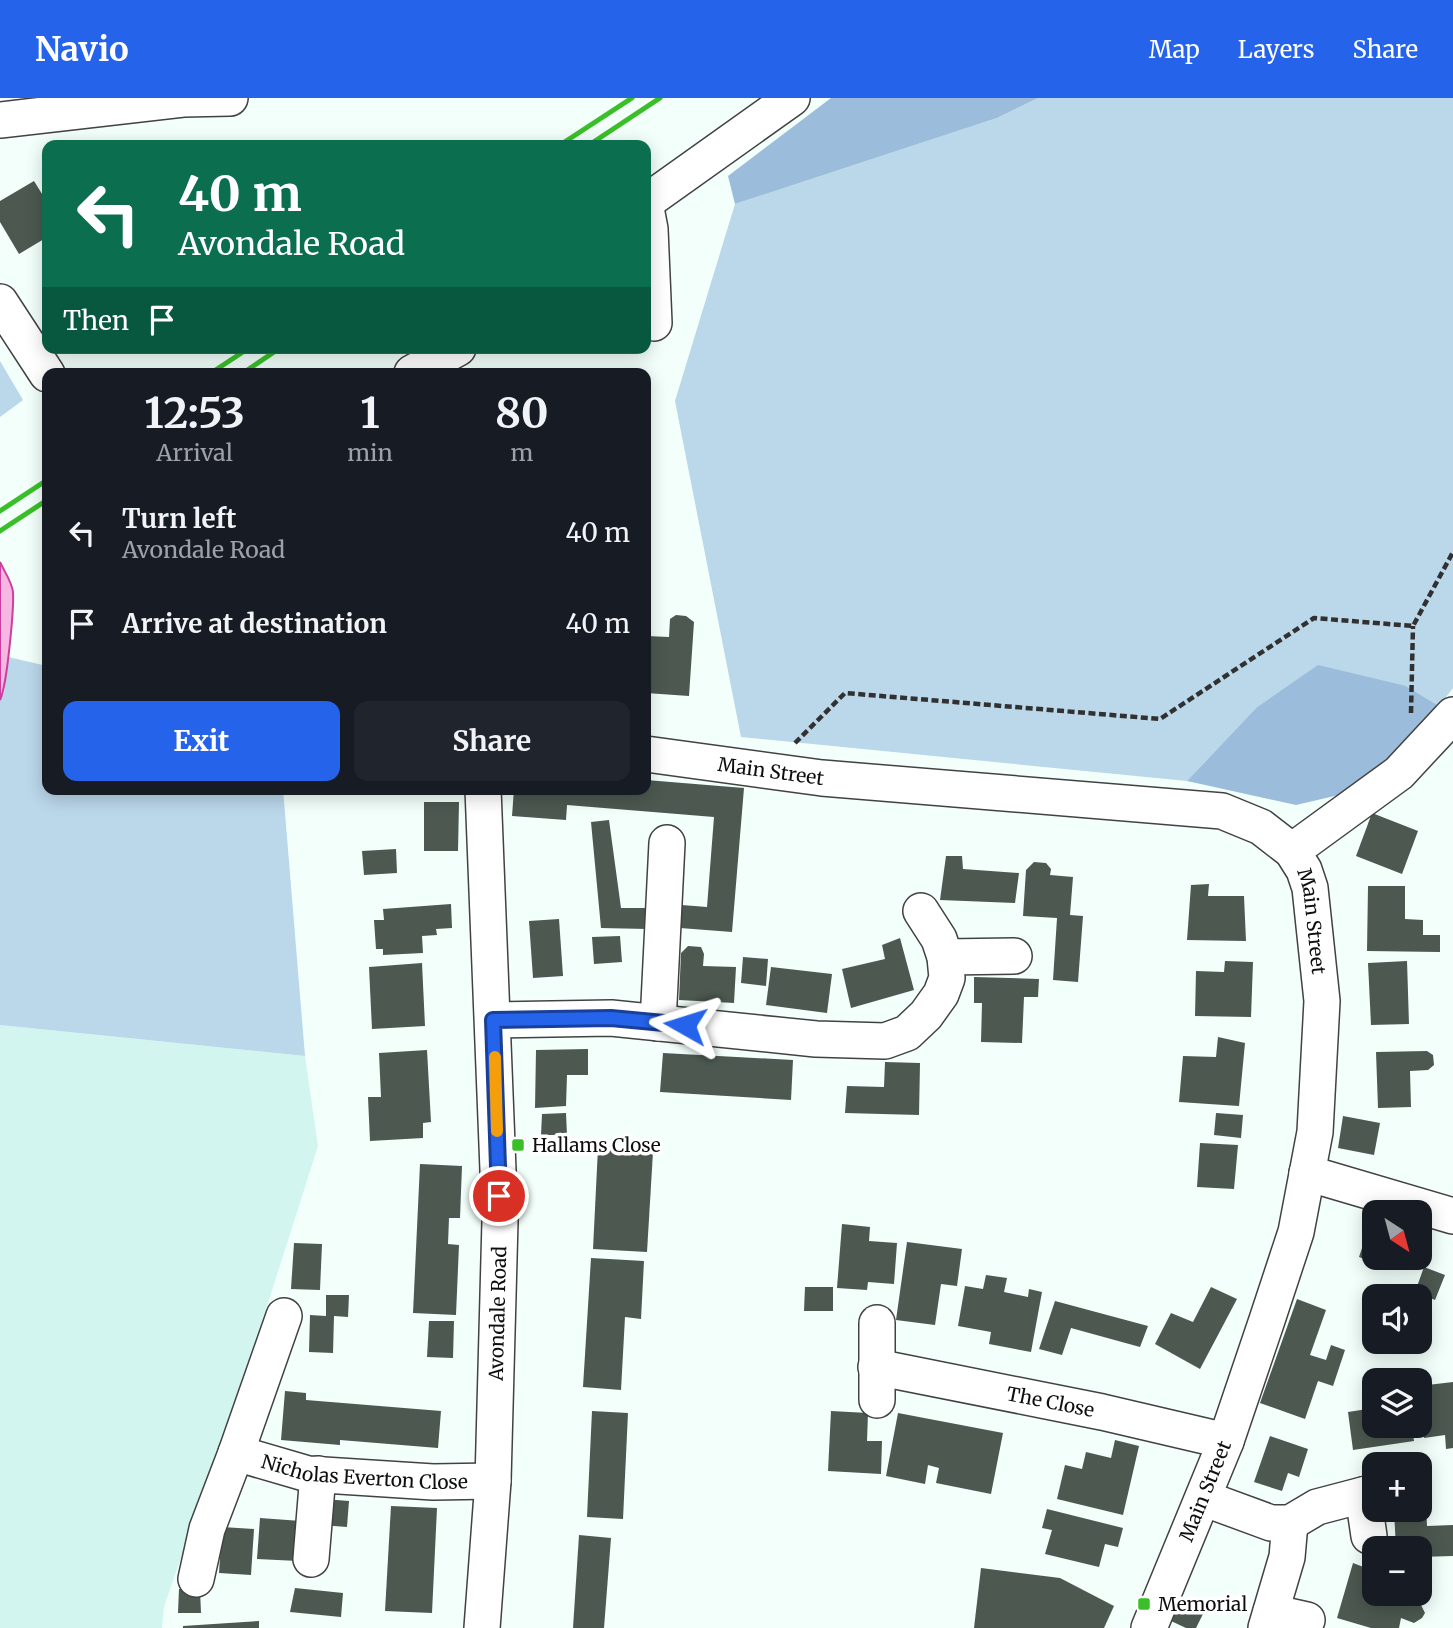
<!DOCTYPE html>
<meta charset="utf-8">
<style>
body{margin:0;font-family:Merriweather,serif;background:#20242c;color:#f1f3f6;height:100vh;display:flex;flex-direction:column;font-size:26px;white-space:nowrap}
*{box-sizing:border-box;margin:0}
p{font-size:23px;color:#9ea1a6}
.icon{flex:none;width:38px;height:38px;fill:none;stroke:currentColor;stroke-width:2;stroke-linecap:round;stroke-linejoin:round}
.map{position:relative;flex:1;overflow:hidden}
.panel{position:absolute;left:42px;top:270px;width:609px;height:427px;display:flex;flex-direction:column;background:#171b24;border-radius:14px;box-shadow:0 4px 18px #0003}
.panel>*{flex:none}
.banner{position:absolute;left:42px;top:42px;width:609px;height:214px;border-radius:14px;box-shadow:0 4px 18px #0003;background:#0b6e4f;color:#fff;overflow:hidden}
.needle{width:46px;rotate:144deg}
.fabs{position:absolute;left:1362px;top:1102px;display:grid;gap:14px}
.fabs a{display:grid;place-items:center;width:70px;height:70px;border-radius:14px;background:#171b24;box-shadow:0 4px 18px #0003;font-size:35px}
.pin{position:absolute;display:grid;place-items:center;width:60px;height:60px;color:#fff;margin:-30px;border:4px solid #fff;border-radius:50%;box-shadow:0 2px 7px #0007}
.me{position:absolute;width:77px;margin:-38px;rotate:276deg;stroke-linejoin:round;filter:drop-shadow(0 0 5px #0008)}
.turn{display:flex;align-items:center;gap:24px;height:147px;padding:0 21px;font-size:32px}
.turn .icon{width:91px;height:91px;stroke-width:2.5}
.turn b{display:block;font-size:49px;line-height:60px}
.then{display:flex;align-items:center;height:66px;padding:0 21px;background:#0003;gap:14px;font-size:26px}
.eta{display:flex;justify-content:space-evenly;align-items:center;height:119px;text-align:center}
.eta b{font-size:42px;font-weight:700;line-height:49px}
.button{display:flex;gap:14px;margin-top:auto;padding:14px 21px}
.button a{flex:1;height:80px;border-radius:14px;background:#2563eb;color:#fff;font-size:28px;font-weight:700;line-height:80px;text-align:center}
.button a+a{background:#20242c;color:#f1f3f6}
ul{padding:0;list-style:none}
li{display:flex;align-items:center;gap:21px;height:91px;padding:0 21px}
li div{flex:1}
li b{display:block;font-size:26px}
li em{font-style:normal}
header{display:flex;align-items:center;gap:42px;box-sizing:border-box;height:98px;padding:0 35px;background:#2563eb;color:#fff}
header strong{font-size:33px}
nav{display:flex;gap:38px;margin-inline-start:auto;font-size:24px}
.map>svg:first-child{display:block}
.farmland{fill:#d2f5ef}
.green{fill:#bbd7ea}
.forest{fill:#9bbcda}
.water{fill:#f6b7e3;stroke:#cc3f9e;stroke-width:2}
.building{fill:#4c5850}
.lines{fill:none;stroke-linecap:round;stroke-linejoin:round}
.minor-casing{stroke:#424242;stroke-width:38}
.path{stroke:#313131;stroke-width:4.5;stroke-dasharray:7 3.5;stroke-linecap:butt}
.minor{stroke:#fff;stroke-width:35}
.rail{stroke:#3abf28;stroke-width:5}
.route-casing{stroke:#184099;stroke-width:18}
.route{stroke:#2563eb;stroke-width:12}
.slow{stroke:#f59e0b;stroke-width:12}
.poi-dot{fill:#3abf28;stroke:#fff;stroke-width:2.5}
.labels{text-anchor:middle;stroke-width:7;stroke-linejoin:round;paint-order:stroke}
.street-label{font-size:19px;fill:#0f0f0f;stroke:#fff}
.poi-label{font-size:19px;fill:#0f0f0f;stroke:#fff;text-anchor:start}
</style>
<header>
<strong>Navio</strong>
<nav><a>Map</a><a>Layers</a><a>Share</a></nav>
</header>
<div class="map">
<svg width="1453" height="1530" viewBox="0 0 1453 1530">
<rect width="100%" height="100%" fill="#f2fffb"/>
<path class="farmland" d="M 0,927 L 305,958 L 318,1048 L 269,1202 L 164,1509 L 162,1530 L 0,1530 Z"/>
<g class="green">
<path d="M 1038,0 L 1453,0 L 1453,590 L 1439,608 L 1406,588 L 1256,610 L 1187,683 L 741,639 L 675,303 L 735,106 L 997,20 Z"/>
<path d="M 0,263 L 23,302 L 0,319 Z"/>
<path d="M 8,559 L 47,568 L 47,691 L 283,691 L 305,958 L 0,927 L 0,602 L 4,595 Z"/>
</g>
<g class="forest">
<path d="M 831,0 L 1038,0 L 997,20 L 735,106 L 728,78 Z"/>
<path d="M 1318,567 L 1406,588 L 1439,608 L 1383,670 L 1343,696 L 1296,707 L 1187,683 L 1256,610 Z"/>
</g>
<path class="water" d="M 0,464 C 4,473 12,484 13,494 C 14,511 7,588 0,602 Z"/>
<g class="building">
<path d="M 34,83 L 47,104 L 47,146 L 44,141 L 19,156 L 0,124 L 0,103 Z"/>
<path d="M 676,517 L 686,518 L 694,524 L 689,598 L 646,595 L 646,538 L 669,539 L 670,521 Z"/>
<path d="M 646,682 L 744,690 L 732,834 L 667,829 L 669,806 L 707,809 L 714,719 L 567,707 L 566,722 L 512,718 L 514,691 L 646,691 Z"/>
<path d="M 424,704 L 459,704 L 458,753 L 424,753 Z"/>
<path d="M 1372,715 L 1418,733 L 1402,776 L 1356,758 Z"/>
<path d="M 609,722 L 621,810 L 649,810 L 647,831 L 601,830 L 591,724 Z"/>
<path d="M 396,751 L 397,775 L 364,777 L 362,753 Z"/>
<path d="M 946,758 L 962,758 L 963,771 L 1019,775 L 1015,805 L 940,802 Z"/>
<path d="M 1034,764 L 1046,765 L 1051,771 L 1050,777 L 1073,779 L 1070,817 L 1083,818 L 1078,884 L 1053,882 L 1057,820 L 1023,818 L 1026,772 Z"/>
<path d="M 1209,786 L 1208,798 L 1244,798 L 1246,843 L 1187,842 L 1191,787 Z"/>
<path d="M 1368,788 L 1405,788 L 1405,821 L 1423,822 L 1423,837 L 1440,837 L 1440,854 L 1367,853 Z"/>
<path d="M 451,806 L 452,830 L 436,831 L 437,837 L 422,838 L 423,855 L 383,857 L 383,851 L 376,851 L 374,822 L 384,822 L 383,811 Z"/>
<path d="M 559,821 L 563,878 L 533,880 L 529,823 Z"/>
<path d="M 620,838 L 622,864 L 594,866 L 592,839 Z"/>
<path d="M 900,840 L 914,892 L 851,910 L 842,871 L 885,861 L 882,847 Z"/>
<path d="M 688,848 L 701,849 L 704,856 L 703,868 L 736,869 L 734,905 L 679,902 L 681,855 Z"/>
<path d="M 743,859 L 768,861 L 766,888 L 741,885 Z"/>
<path d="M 1225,863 L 1253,864 L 1251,919 L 1195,918 L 1196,873 L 1224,874 Z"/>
<path d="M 1407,863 L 1409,926 L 1371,927 L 1368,865 Z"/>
<path d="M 422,865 L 425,928 L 372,931 L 369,869 Z"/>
<path d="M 771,869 L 832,876 L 827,915 L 766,907 Z"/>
<path d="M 974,879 L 1039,881 L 1038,899 L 1024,899 L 1022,945 L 981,944 L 982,905 L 974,905 Z"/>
<path d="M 1218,939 L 1245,945 L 1239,1008 L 1179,1004 L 1183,958 L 1216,959 Z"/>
<path d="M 588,951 L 588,977 L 567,977 L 566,1008 L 535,1010 L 536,952 Z"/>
<path d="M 427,952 L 431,1024 L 423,1025 L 423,1040 L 370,1043 L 368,999 L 381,999 L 379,955 Z"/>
<path d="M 1427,953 L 1433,957 L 1434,967 L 1428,972 L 1410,973 L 1411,1009 L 1378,1010 L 1376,954 Z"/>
<path d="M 663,955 L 793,962 L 791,1002 L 660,994 Z"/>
<path d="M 885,964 L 920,965 L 919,1017 L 845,1015 L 847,988 L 884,989 Z"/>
<path d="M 566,1015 L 567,1037 L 541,1037 L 542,1016 Z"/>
<path d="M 1216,1015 L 1243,1017 L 1241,1040 L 1214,1037 Z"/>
<path d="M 1343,1018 L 1380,1025 L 1374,1057 L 1338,1050 Z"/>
<path d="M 1200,1045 L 1238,1047 L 1234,1091 L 1197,1089 Z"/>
<path d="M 598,1050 L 653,1054 L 647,1154 L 593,1151 Z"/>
<path d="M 420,1066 L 462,1068 L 460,1120 L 449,1120 L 448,1146 L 459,1147 L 456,1217 L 413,1215 Z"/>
<path d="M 842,1126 L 870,1129 L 869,1143 L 897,1145 L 894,1186 L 868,1184 L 867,1192 L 837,1190 Z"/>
<path d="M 1367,1135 L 1374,1137 L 1374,1160 L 1390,1160 L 1387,1169 L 1359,1159 Z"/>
<path d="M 907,1144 L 962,1151 L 957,1188 L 941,1186 L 935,1227 L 896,1222 Z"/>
<path d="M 294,1145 L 322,1146 L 320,1192 L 291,1191 Z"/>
<path d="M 591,1160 L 644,1163 L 641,1221 L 625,1219 L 621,1292 L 583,1289 Z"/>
<path d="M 1424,1169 L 1445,1177 L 1435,1202 L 1415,1194 Z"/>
<path d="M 986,1177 L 1007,1180 L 1004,1194 L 1028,1199 L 1029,1191 L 1042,1194 L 1031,1254 L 989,1246 L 991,1234 L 958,1228 L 965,1188 L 983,1191 Z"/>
<path d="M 805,1189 L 833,1189 L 833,1213 L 804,1213 Z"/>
<path d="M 1211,1189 L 1237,1201 L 1200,1271 L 1155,1246 L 1171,1215 L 1193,1224 Z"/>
<path d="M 326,1197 L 349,1197 L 348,1219 L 334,1218 L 333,1255 L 309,1254 L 310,1217 L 326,1218 Z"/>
<path d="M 1297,1201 L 1326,1212 L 1310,1257 L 1326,1262 L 1331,1247 L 1345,1252 L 1333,1288 L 1318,1283 L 1305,1321 L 1260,1305 Z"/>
<path d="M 1055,1203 L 1148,1228 L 1140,1249 L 1071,1230 L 1062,1257 L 1039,1251 Z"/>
<path d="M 429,1223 L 454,1223 L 453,1260 L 427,1259 Z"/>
<path d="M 1453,1284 L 1453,1350 L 1446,1351 L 1445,1337 L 1424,1340 L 1419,1288 Z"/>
<path d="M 285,1293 L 306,1295 L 306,1302 L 441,1313 L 438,1350 L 340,1342 L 340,1347 L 281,1342 Z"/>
<path d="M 1374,1310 L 1374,1328 L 1412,1328 L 1414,1343 L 1353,1352 L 1348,1314 Z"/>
<path d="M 592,1313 L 628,1315 L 623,1421 L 587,1419 Z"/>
<path d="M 831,1313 L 868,1315 L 867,1343 L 882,1343 L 881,1376 L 828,1373 Z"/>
<path d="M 898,1315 L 1003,1335 L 991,1396 L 936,1385 L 939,1370 L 928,1367 L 925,1386 L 886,1378 Z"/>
<path d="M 1270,1338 L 1308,1351 L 1299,1379 L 1288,1375 L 1282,1393 L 1254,1384 Z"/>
<path d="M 1115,1342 L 1139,1348 L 1123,1417 L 1057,1401 L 1065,1367 L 1082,1371 L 1086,1354 L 1111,1360 Z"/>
<path d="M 324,1401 L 349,1403 L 347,1429 L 321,1427 Z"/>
<path d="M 1426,1407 L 1427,1428 L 1453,1427 L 1453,1458 L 1419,1459 L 1419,1451 L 1396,1451 L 1394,1412 L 1419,1412 L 1419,1408 Z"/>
<path d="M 391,1408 L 437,1410 L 432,1515 L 385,1513 Z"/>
<path d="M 1047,1411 L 1123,1430 L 1118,1449 L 1105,1446 L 1099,1469 L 1045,1456 L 1052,1432 L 1042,1430 Z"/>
<path d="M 260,1420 L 301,1423 L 298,1463 L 257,1461 Z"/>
<path d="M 222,1429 L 254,1431 L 251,1477 L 219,1475 Z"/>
<path d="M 579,1437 L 611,1440 L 604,1530 L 573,1530 Z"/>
<path d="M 1353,1465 L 1374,1473 L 1374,1496 L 1416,1496 L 1413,1505 L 1421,1507 L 1425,1515 L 1422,1520 L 1414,1525 L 1401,1520 L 1399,1530 L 1371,1530 L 1337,1520 Z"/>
<path d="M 981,1470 L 1060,1480 L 1114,1508 L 1104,1530 L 974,1530 Z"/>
<path d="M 295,1490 L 343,1495 L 341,1519 L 290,1514 Z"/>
<path d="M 179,1491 L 200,1492 L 201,1515 L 178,1515 Z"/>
<path d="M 1182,1499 L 1206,1510 L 1196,1530 L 1186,1530 L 1171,1523 Z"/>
<path d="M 259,1523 L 259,1530 L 183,1530 L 183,1528 Z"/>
</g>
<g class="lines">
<defs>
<g id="minor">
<path d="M 0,22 L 183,1 L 230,0"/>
<path d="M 646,104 L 792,0"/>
<path d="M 646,110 L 650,131 L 654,225"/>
<path d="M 0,204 L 47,276"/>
<path d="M 412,275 L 458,250"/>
<path id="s1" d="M 646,656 L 822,680 L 1222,713 L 1261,729 L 1292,753 L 1304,772 L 1310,790 L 1322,903 L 1315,1034 L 1296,1134 L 1267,1222 L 1226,1343 L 1149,1530"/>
<path d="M 1292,753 L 1399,675 L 1453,617"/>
<path d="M 945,859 L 1014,858"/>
<path d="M 493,922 L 611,920 L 816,941 L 885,943 L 907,935 L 926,917 L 941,896 L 947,880 L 945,859 L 939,841 L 921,813"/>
<path d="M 658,925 L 667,745"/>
<path d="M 1307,1075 L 1453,1118"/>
<path id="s2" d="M 876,1269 L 1102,1314 L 1226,1343"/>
<path d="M 877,1302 L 877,1225"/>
<path id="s3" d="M 236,1355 L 308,1376 L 433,1384 L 493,1383"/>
<path d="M 1363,1397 L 1369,1438"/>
<path d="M 1203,1400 L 1271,1425 L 1290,1425 L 1317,1409 L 1374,1394"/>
<path d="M 311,1461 L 318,1376"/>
<path d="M 196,1481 L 207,1431 L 236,1355 L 284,1218"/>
<path d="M 1271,1514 L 1307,1522"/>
<path id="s4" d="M 482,1530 L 493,1383 L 500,1123 L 483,691"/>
<path d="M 1266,1530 L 1287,1459 L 1290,1425"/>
</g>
</defs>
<use href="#minor" class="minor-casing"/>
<g class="path">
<path d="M 1411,615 L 1413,528"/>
<path d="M 795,645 L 845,595 L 1160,621 L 1314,520 L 1413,528 L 1453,454"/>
</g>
<use href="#minor" class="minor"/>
<g class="rail">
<path d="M 560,47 L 632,0"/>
<path d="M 589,47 L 660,0"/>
<path d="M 211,275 L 249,250"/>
<path d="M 243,275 L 280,250"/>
<path d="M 0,413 L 47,382"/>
<path d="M 0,433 L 47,402"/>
</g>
</g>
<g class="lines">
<defs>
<path id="route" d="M 499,1098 L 493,922 L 611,920 L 685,927"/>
</defs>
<use href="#route" class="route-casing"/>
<use href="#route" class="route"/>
<path class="slow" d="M 495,959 L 497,1033"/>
</g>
<g class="poi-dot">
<rect x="511" y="1040" width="14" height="14" rx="3.5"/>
<rect x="1137" y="1499" width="14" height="14" rx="3.5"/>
</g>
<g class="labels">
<g class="street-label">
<text dy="7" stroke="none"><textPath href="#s1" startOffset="126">Main Street</textPath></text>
<text dy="7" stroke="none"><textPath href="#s1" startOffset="735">Main Street</textPath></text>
<text dy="7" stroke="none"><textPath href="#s4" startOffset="315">Avondale Road</textPath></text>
<text dy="7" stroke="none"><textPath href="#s2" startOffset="178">The Close</textPath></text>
<text dy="7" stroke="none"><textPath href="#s3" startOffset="131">Nicholas Everton Close</textPath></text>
<text transform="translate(1205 1393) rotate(-68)" y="7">Main Street</text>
</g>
<g class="poi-label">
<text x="532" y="1054">Hallams Close</text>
<text x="1158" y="1513">Memorial</text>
</g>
</g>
</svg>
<div class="fabs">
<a><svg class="needle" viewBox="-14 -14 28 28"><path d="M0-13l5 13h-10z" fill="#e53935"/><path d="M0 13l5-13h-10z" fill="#9ea1a6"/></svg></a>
<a><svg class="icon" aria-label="sound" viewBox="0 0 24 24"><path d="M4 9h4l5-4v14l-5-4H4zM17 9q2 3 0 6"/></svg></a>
<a><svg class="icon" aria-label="layers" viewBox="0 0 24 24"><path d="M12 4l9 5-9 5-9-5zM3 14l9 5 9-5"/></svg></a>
<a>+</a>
<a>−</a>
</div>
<div class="pin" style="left:499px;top:1098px;background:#d93025"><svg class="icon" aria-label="arrive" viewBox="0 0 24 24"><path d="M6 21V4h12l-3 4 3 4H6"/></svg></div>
<svg class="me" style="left:685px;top:927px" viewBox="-20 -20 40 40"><path d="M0-17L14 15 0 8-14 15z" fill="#2563eb" stroke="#fff" stroke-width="4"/></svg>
<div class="banner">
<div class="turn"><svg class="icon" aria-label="left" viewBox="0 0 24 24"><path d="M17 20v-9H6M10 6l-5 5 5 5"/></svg><div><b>40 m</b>Avondale Road</div></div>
<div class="then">Then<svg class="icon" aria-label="arrive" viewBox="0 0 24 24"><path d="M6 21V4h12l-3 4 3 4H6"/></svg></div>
</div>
<section class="panel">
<div class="eta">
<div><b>12:53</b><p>Arrival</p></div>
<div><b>1</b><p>min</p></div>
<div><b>80</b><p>m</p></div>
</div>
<ul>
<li><svg class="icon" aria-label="left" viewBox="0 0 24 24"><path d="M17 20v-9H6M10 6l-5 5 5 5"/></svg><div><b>Turn left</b><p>Avondale Road</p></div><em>40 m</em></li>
<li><svg class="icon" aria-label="arrive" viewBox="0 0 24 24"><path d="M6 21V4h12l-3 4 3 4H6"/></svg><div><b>Arrive at destination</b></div><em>40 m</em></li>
</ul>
<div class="button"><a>Exit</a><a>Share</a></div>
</section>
</div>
